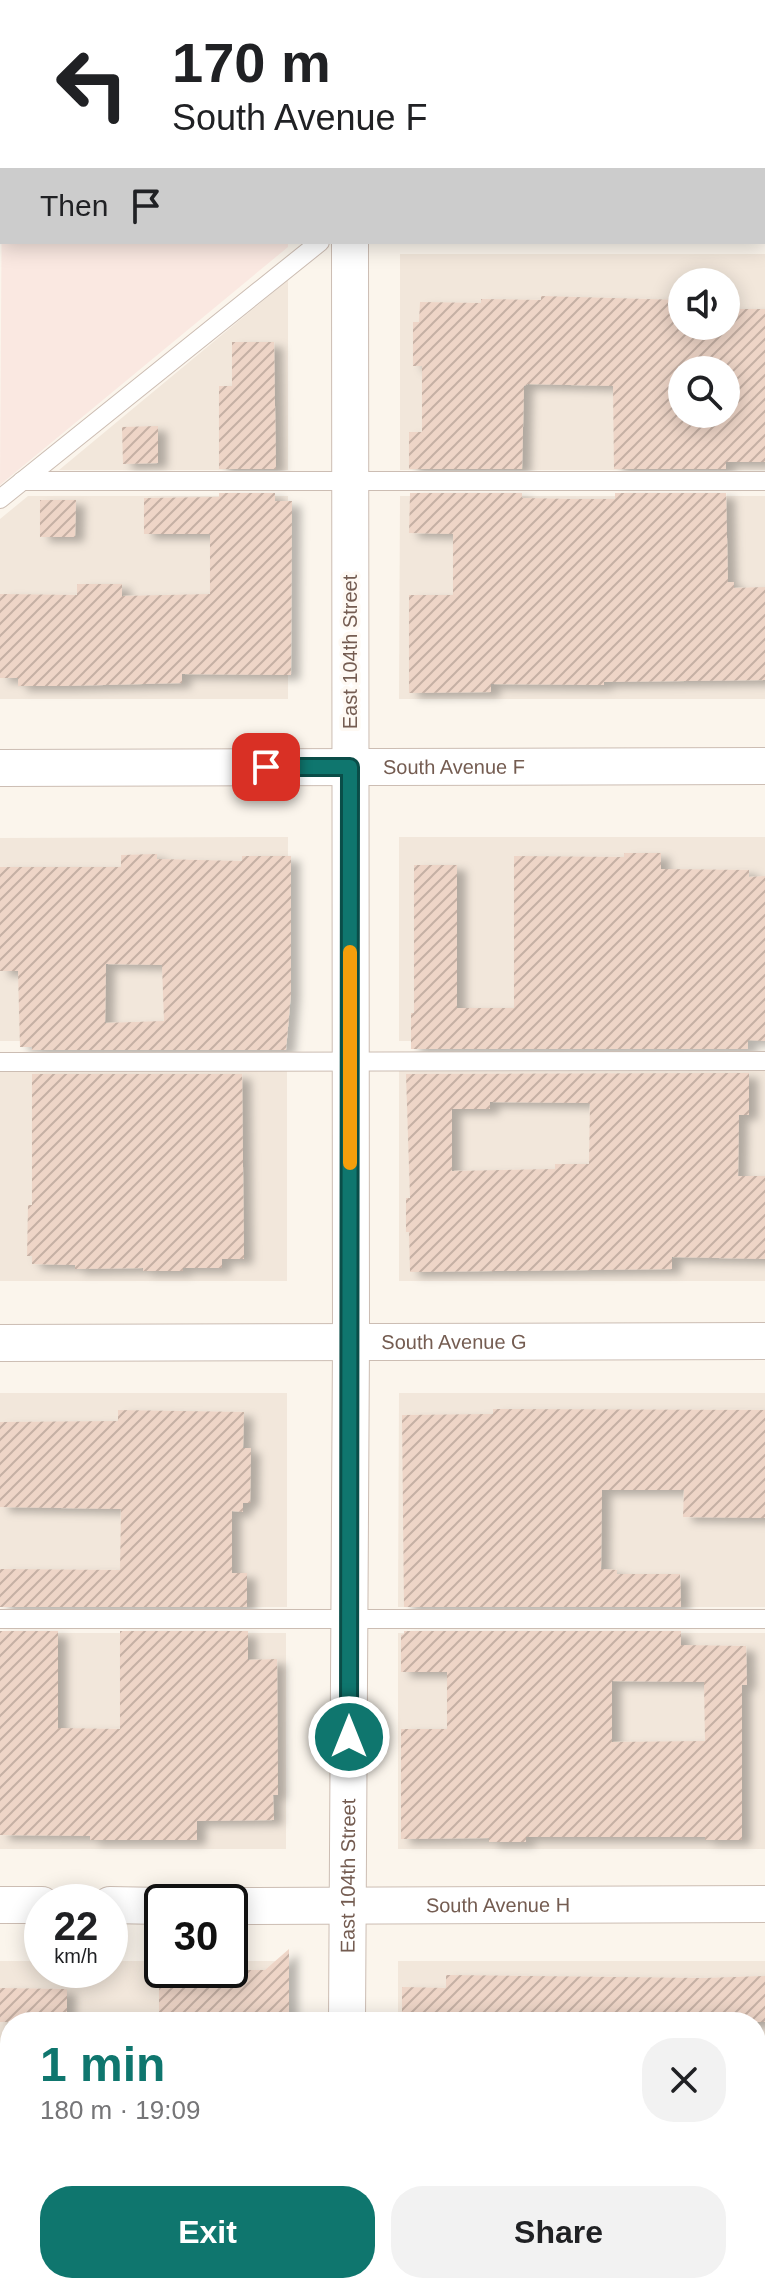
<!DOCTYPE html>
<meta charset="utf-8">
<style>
body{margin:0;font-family:Helvetica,sans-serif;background:#f2f2f2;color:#202124;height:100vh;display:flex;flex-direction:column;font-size:30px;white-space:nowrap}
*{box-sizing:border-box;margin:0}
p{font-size:26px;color:#757577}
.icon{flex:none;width:44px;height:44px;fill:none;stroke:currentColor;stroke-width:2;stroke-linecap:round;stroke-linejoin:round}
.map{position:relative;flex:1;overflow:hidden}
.drawer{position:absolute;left:0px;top:2012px;width:766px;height:282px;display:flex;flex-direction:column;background:#fff;border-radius:32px 32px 0 0;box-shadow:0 4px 20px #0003}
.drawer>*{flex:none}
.guide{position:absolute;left:0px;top:0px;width:766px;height:244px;box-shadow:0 4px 20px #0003;background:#fff;color:#202124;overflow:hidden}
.tools{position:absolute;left:668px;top:268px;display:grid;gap:16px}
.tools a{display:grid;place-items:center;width:72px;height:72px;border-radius:50%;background:#fff;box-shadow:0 4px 20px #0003;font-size:40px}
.speed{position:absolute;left:24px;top:1884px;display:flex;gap:16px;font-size:40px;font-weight:700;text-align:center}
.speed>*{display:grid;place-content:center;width:104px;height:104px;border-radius:50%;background:#fff;box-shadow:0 4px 20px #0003;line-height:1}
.speed small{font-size:20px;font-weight:400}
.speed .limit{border:4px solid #111;border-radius:12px;background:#fff;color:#111}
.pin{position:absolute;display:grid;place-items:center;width:68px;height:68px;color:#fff;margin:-34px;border-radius:16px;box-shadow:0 4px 12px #0006}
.me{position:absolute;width:88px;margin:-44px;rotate:0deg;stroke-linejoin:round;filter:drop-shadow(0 0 6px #0008)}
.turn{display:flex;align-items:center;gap:28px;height:168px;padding:0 40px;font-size:36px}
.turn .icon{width:104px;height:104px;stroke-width:2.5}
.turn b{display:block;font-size:56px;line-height:68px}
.then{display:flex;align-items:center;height:76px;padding:0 40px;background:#0003;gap:16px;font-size:30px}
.round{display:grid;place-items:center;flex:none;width:84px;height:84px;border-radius:32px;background:#f2f2f2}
.head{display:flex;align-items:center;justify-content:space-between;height:136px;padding:0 40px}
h1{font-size:48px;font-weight:800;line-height:60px;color:#0f766e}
.action{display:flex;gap:16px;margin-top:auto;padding:16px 40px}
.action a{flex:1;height:92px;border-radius:32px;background:#0f766e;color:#fff;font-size:32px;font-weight:800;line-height:92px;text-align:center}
.action a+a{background:#f2f2f2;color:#202124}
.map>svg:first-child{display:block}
.residential{fill:#f2e7db;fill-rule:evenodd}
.commercial{fill:#fae8e1}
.building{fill:url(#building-hatch);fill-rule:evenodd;filter:url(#shadow)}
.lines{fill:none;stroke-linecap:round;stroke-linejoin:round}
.service-casing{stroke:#ccbdb3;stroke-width:20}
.minor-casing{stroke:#ccbdb3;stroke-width:38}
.primary-casing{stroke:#d8d1ce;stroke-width:46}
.service{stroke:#fff;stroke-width:18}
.minor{stroke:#fff;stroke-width:36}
.primary{stroke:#f2d6ac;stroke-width:44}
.route-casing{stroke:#0a4d48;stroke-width:20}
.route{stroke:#0f766e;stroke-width:14}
.slow{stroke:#f59e0b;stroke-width:14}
.labels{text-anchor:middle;stroke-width:7;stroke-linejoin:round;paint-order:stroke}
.street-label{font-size:20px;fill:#745c51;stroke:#fef9f3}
</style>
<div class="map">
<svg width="765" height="2293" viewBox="0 0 765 2293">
<defs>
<pattern id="building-hatch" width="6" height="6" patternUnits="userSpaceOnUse" patternTransform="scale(2)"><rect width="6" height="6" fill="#eed5c7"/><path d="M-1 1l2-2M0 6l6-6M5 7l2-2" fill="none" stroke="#c5b0a4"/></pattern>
<filter id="shadow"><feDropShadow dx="9" dy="5" stdDeviation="4" flood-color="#0004"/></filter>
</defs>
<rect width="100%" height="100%" fill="#fbf5ec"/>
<g class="residential">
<path d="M 400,0 L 765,0 L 765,142 L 764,2 Z"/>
<path d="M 400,254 L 765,254 L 765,470 L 400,470 ZM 682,282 L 726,282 L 726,326 L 682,326 ZM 682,370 L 726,370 L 726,414 L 682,414 Z"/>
<path d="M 288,280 L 288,470 L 59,470 Z"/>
<path d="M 28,496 L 288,496 L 288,699 L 0,699 L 0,519 Z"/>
<path d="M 400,496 L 765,496 L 765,699 L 399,699 Z"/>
<path d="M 288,837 L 287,1041 L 0,1041 L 0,838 Z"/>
<rect x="399" y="837" width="366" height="204"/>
<rect x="0" y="1067" width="287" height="214"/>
<rect x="399" y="1067" width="366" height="214"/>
<rect x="0" y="1393" width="287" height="214"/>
<path d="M 399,1393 L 765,1393 L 765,1607 L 398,1607 Z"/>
<rect x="0" y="1633" width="286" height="216"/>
<rect x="398" y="1633" width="367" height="216"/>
<path d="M 0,1961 L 42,1961 L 42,1970 L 110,1970 L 110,1961 L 162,1961 L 162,1970 L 230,1970 L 230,1961 L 286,1961 L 286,2022 L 10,2022 L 10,2176 L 0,2176 Z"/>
<path d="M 398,1961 L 765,1961 L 765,2177 L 756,2177 L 756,2022 L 398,2022 Z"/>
<path d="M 0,2202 L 10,2202 L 10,2284 L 286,2284 L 286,2293 L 0,2293 Z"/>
<path d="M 756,2202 L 765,2202 L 765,2293 L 398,2293 L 398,2284 L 756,2284 Z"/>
</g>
<path class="commercial" d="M 2,166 L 2,242 L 288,242 L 288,247 L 0,485 Z"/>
<g class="building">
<path d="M 541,296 L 682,300 L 682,326 L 726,326 L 726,309 L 765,309 L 765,462 L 726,462 L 726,469 L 614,469 L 613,386 L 528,384 L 524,386 L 522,469 L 409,469 L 409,432 L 422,432 L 422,366 L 413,366 L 413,322 L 419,322 L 420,302 L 481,303 L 481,299 L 541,300 ZM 682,370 L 726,370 L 726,414 L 682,414 Z"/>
<path d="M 232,342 L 274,342 L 276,469 L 219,469 L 219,386 L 232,386 Z"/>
<path d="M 158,426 L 158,463 L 123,464 L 122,427 Z"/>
<path d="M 219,493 L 275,493 L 275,501 L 292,501 L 291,675 L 182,674 L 182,683 L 64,686 L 18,686 L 18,678 L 0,678 L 0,594 L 77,595 L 77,584 L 122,584 L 122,596 L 210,594 L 210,534 L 144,534 L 144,498 L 219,497 Z"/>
<path d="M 410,493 L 522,493 L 522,498 L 572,499 L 615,499 L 615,493 L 726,493 L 728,582 L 734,582 L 734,588 L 765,587 L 765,680 L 604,682 L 604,685 L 491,684 L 491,692 L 409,693 L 409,595 L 453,595 L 453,534 L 409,533 Z"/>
<path d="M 40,500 L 76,500 L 75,537 L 40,537 Z"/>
<path d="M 624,853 L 661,853 L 661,869 L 749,870 L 749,877 L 765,876 L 765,1041 L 748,1040 L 748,1049 L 411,1049 L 411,1013 L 414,1013 L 414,865 L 457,865 L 457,1008 L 514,1008 L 514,856 L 624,857 Z"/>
<path d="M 157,854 L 157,859 L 242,861 L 242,856 L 291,856 L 291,993 L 286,1050 L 32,1050 L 32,1047 L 20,1047 L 18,971 L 0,971 L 0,867 L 121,867 L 121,855 ZM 106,964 L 162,965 L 164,1021 L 105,1023 Z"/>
<path d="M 749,1073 L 749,1115 L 739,1115 L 738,1176 L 765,1176 L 765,1259 L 672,1257 L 672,1269 L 410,1272 L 409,1232 L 406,1232 L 406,1198 L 410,1198 L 406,1074 ZM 490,1102 L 590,1103 L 589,1164 L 555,1164 L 555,1169 L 452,1171 L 452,1109 L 490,1109 Z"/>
<path d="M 32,1074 L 242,1074 L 244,1259 L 222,1259 L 222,1268 L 183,1268 L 183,1271 L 143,1271 L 143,1268 L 75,1269 L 75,1265 L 32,1264 L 32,1256 L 27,1256 L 28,1205 L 32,1205 Z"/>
<path d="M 493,1409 L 765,1410 L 765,1518 L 683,1517 L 684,1490 L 602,1490 L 601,1569 L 617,1570 L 617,1574 L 680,1574 L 681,1607 L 404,1607 L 402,1415 L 493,1414 Z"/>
<path d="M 118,1410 L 244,1412 L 243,1448 L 251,1448 L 250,1503 L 243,1503 L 243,1512 L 232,1511 L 232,1573 L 247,1573 L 247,1607 L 0,1607 L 0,1569 L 120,1570 L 121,1509 L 0,1507 L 0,1422 L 118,1421 Z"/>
<path d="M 0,1631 L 58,1631 L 58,1728 L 120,1729 L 120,1631 L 248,1631 L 248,1660 L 277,1659 L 278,1795 L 273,1795 L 274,1820 L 197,1821 L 197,1840 L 90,1840 L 90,1836 L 0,1835 Z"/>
<path d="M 404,1631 L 681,1631 L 681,1645 L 746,1646 L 747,1685 L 742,1685 L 742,1840 L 705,1840 L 705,1837 L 526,1837 L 526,1842 L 489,1842 L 489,1838 L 401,1839 L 401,1729 L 447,1729 L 447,1672 L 401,1672 L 401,1635 L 404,1634 ZM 612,1681 L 704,1682 L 705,1741 L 612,1742 Z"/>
<path d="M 289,1949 L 289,2022 L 159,2022 L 159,1983 L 248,1982 L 247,1970 L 265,1970 Z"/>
<path d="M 446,1975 L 704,1978 L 765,1976 L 765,2022 L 402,2022 L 402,1987 L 446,1988 Z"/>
<path d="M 0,1988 L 67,1989 L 67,2022 L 0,2022 Z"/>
</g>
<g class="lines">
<defs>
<g id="service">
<path d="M 22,481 L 765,481"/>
<path d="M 0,499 L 320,242"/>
<path d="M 0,1062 L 765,1061"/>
<path d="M 0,1619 L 765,1619"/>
<path d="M 756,2188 L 765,2188"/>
<path d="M 0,2189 L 10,2189"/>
</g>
<g id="minor">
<path d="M 348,0 L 348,2"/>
<path d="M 764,196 L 765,196"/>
<path id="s1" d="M 0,768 L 765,766"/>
<path id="s2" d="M 0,1343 L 765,1341"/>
<path d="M 0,1905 L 42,1905"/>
<path d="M 110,1905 L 162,1906"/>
<path id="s3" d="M 230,1906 L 765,1904"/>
<path id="s4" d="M 347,2022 L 351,1342 L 350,242"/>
<path d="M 347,2284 L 347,2293"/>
</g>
<g id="primary">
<path d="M 14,2 L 17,0"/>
<path d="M 141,2 L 144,0"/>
<path d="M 0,115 L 2,113"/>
</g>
</defs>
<use href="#service" class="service-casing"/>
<use href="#minor" class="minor-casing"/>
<use href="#primary" class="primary-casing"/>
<use href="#service" class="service"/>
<use href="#minor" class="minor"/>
<use href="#primary" class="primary"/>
</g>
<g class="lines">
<defs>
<path id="route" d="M 266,767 L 350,767 L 349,1737"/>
</defs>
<use href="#route" class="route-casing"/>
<use href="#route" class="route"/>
<path class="slow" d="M 350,952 L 350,1163"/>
</g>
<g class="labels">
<g class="street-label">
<text transform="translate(350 652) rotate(-90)" y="7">East 104th Street</text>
<text dy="7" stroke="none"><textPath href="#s1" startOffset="454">South Avenue F</textPath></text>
<text dy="7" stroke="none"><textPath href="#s2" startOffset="454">South Avenue G</textPath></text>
<text dy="7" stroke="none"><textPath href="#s4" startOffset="146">East 104th Street</textPath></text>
<text dy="7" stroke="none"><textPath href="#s3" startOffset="268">South Avenue H</textPath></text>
</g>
</g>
</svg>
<div class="tools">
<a><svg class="icon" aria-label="sound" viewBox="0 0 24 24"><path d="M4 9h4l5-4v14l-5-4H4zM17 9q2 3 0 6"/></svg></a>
<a><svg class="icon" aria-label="search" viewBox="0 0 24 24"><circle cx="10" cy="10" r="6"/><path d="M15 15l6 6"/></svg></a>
</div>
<div class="speed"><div>22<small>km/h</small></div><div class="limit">30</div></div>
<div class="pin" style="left:266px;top:767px;background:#d93025"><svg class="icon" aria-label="arrive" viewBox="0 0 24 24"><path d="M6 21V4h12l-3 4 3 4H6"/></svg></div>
<svg class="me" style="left:349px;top:1737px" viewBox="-20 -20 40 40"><circle r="17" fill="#0f766e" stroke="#fff" stroke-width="3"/><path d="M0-11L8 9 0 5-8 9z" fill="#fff"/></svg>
<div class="guide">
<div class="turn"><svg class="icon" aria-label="left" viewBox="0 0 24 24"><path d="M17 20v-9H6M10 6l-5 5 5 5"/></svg><div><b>170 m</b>South Avenue F</div></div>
<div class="then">Then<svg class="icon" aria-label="arrive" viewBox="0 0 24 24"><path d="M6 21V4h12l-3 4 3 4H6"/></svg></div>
</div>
<section class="drawer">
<div class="head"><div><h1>1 min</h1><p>180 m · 19:09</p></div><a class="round"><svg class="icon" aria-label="close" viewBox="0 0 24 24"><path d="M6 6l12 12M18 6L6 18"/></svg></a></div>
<div class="action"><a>Exit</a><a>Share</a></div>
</section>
</div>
